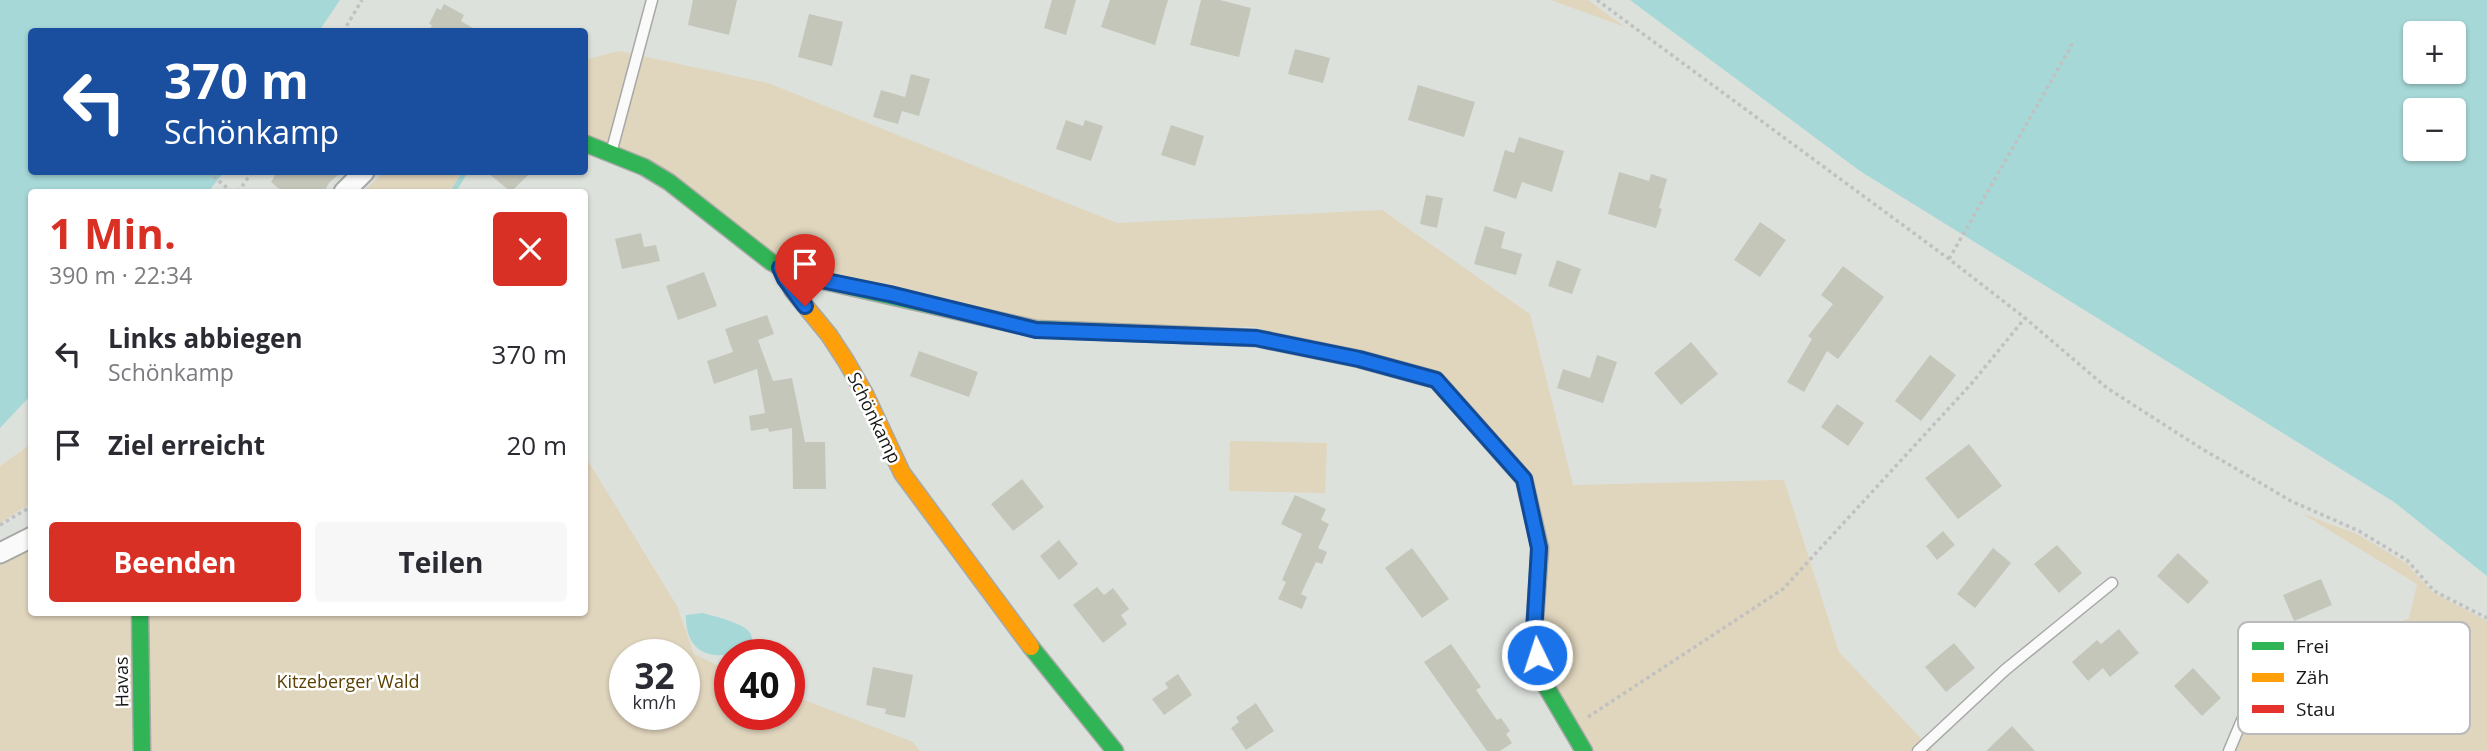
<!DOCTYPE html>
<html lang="de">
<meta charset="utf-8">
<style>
body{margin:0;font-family:"Open Sans",sans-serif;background:#f7f7f7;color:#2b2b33;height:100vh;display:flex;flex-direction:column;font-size:26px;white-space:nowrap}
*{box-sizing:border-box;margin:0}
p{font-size:23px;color:#7c7c81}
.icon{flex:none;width:38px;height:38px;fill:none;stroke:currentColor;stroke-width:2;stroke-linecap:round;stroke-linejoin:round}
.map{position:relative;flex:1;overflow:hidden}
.details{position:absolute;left:28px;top:189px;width:560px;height:427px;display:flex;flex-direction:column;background:#fff;border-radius:7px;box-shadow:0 2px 5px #0004}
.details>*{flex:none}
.top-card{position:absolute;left:28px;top:28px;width:560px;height:147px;border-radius:7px;box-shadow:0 2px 5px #0004;background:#1a4fa0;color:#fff;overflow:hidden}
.fabs{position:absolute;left:2403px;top:21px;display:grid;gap:14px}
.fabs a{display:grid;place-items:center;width:63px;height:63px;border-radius:7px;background:#fff;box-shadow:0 2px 5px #0004;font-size:35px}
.speed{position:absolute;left:609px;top:639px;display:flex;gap:14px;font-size:35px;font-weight:700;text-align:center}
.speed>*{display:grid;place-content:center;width:91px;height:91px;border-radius:50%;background:#fff;box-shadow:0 2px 5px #0004;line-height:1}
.speed small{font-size:18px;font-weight:400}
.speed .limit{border:10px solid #d22;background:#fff;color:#111}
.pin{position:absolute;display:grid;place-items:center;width:60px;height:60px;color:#fff;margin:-72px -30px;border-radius:50% 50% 50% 0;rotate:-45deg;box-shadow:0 0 7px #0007}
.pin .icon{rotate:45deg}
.me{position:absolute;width:77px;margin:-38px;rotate:356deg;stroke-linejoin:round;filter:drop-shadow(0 0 5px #0008)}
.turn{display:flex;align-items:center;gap:24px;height:147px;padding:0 21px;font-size:32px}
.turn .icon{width:91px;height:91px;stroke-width:2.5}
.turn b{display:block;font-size:49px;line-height:60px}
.round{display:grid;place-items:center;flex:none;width:74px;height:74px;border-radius:7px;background:#f7f7f7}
.headline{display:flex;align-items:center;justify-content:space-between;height:119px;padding:0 21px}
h1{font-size:42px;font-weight:700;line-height:52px;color:#d93025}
.cta{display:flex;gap:14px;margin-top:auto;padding:14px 21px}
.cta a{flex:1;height:80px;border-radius:7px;background:#d93025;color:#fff;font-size:28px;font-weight:700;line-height:80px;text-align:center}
.cta a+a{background:#f7f7f7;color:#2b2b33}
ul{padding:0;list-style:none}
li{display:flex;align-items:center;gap:21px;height:91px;padding:0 21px}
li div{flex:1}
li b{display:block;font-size:26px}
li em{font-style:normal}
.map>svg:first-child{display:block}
.green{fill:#e0d5bd;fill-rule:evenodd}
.water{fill:#a6d8d7;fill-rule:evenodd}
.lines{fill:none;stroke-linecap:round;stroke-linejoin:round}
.stream{stroke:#a6d8d7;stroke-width:5}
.building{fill:#c4c6ba}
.lane-casing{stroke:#a7a9a6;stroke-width:13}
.street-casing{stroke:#a7a9a6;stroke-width:23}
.fast-casing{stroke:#a7a9a6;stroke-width:19}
.slow-casing{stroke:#a7a9a6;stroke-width:19}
.jam-casing{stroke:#a7a9a6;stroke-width:19}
.path{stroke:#c0c1c0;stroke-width:3.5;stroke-dasharray:3.5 3.5;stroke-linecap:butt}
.lane{stroke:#fafafa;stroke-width:10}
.street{stroke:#fafafa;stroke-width:19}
.fast{stroke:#30b455;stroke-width:16}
.slow{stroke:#ff9f0a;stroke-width:16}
.jam{stroke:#e5322d;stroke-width:16}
.route-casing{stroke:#114b97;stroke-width:18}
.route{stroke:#1a73e8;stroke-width:12}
.labels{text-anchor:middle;stroke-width:5;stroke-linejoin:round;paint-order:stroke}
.street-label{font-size:18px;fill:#161815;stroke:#fff}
.park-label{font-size:18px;fill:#5b4002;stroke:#fff}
.key{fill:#fff;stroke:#b9bab9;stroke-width:2}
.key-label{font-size:19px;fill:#161815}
</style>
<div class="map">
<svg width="2487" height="751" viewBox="0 0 2487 751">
<rect width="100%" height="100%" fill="#dde1dc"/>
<g class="green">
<path d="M 1551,0 L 1588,0 L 1625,27 Z"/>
<path d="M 619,51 L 768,83 L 1117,223 L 1382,210 L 1530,314 L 1573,485 L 1784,480 L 1839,652 L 1933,751 L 1592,751 L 1547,675 L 1527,477 L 1439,378 L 1254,327 L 1037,323 L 783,262 L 585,139 L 584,60 Z"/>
<path d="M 384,172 L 465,172 L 453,192 L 363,192 Z"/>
<path d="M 1230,441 L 1327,443 L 1325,493 L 1229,491 Z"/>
<path d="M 31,444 L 31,503 L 0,523 L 0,466 Z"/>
<path d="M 585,456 L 677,606 L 694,654 L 730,671 L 730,714 L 789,714 L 789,694 L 913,742 L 920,751 L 0,751 L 0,561 L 31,546 L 32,612 L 584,612 ZM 625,654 L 684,654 L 684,714 L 625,714 Z"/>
<path d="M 2301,513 L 2357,534 L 2406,563 L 2432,592 L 2487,621 L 2487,751 L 2236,751 L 2262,692 L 2409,618 L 2417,584 Z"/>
</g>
<g class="water">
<path d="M 0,0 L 340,0 L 319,31 L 32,32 L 32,172 L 224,172 L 208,192 L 32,192 L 31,395 L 0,428 Z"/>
<path d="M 1630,0 L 2487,0 L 2487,576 L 2394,502 L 1860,171 ZM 2415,33 L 2454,33 L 2454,72 L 2415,72 ZM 2415,110 L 2454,110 L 2454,149 L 2415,149 Z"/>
<path d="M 702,613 C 713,616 752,624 752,638 C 752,639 750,648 749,649 C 717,662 685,657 686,615 Z"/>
</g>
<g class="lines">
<path class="stream" d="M 453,192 L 465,172"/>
</g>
<g class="building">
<path d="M 693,0 L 737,0 L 729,35 L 688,25 Z"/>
<path d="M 1052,0 L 1076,0 L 1066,35 L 1044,28 Z"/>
<path d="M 1110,0 L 1168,0 L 1155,45 L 1101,27 Z"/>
<path d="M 1201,0 L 1220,0 L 1251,8 L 1239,57 L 1190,45 Z"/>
<path d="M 444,4 L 464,15 L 461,21 L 479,32 L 429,32 L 432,25 L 429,24 L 437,8 L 441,10 Z"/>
<path d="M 809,14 L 843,22 L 832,66 L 798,57 Z"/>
<path d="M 1295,49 L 1330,58 L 1323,83 L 1288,74 Z"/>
<path d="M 911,74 L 930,79 L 919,116 L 902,111 L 898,124 L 873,117 L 881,90 L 905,97 Z"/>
<path d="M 1418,85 L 1475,102 L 1464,137 L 1408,120 Z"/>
<path d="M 1066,120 L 1083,126 L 1085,120 L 1103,126 L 1091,161 L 1056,149 Z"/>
<path d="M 1171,125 L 1204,136 L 1195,166 L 1161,155 Z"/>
<path d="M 1519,137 L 1564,151 L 1552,192 L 1522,182 L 1516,199 L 1493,191 L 1505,150 L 1514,153 Z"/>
<path d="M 277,172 L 341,172 L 329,183 L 324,192 L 283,192 L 271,182 Z"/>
<path d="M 487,172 L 531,172 L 511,192 Z"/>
<path d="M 1619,172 L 1649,181 L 1651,174 L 1667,179 L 1659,208 L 1662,209 L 1656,228 L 1608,214 Z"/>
<path d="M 1426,195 L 1443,198 L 1437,228 L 1420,224 Z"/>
<path d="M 1760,222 L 1786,240 L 1760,277 L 1734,260 Z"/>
<path d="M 1485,226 L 1505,232 L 1501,248 L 1522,254 L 1516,275 L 1474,264 Z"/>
<path d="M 641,233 L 644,247 L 656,245 L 660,261 L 622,269 L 615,239 Z"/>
<path d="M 1557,260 L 1581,269 L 1572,294 L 1548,286 Z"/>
<path d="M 1843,266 L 1884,297 L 1838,359 L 1827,351 L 1804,392 L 1787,382 L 1812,339 L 1808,336 L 1833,304 L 1821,295 Z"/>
<path d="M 704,272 L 717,306 L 678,320 L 666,286 Z"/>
<path d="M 767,315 L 774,334 L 758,340 L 773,381 L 792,378 L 805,442 L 825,442 L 826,489 L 793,489 L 792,428 L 769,432 L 768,428 L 751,431 L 749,416 L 765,413 L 757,369 L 714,384 L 707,361 L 733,352 L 725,329 Z"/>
<path d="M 1691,342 L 1718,374 L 1681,405 L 1654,373 Z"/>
<path d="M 919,351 L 978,372 L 969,397 L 910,376 Z"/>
<path d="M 1597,355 L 1617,362 L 1603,403 L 1557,388 L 1563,369 L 1590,378 Z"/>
<path d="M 1930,355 L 1956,375 L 1921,421 L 1895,401 Z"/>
<path d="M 1837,404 L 1864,423 L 1848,446 L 1821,427 Z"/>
<path d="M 1969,444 L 2002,486 L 1958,519 L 1925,478 Z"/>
<path d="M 1022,479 L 1044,507 L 1013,531 L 991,504 Z"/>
<path d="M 1295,495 L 1326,509 L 1321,520 L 1329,524 L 1318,548 L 1327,552 L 1322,564 L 1316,562 L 1301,594 L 1307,597 L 1302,609 L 1278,599 L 1286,582 L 1282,580 L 1302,534 L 1281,524 Z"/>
<path d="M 1943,531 L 1955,545 L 1937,560 L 1926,546 Z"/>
<path d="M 1059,540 L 1078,564 L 1059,580 L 1040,556 Z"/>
<path d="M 2057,545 L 2082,573 L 2059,593 L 2034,564 Z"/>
<path d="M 1412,548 L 1449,599 L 1422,618 L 1385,568 Z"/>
<path d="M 1993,548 L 2011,563 L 1975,608 L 1957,594 Z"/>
<path d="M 2178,553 L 2209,582 L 2188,604 L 2157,576 Z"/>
<path d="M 2321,579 L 2332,605 L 2294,621 L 2283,595 Z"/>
<path d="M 1097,587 L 1104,595 L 1113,588 L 1129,609 L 1121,615 L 1127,624 L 1103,643 L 1073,605 Z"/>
<path d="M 2119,629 L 2139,653 L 2110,677 L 2103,668 L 2088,681 L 2072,662 L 2097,640 L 2101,644 Z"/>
<path d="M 1954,643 L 1975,668 L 1946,692 L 1925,667 Z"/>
<path d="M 1451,644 L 1481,687 L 1476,690 L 1497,720 L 1501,718 L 1510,731 L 1506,734 L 1512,743 L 1500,751 L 1487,751 L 1424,662 Z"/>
<path d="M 873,667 L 913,675 L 905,718 L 885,714 L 886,709 L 866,705 Z"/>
<path d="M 2193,668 L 2221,698 L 2202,716 L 2174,686 Z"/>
<path d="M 1178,674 L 1192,695 L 1164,715 L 1152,699 L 1168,688 L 1165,683 Z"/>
<path d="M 1256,703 L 1274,731 L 1246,750 L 1231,728 L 1239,722 L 1236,717 Z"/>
<path d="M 2012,726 L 2035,751 L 1986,751 Z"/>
</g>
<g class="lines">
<defs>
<g id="lane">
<path d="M 611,153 L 652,0"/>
<path d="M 1918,751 L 2005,670 L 2112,583"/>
<path d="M 2229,751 L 2256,687"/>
</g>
<g id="street">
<path d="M 344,192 L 364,172"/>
<path d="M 0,553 L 32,537"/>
</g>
<g id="fast">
<path d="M 584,143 L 644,167 L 669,182 L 771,262 L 797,275 L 1036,329 L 1185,335"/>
<path d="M 1445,390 L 1524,479 L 1540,548 L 1534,633 L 1541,678 L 1584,751"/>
<path d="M 140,612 L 142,751"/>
<path d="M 1031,647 L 1115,751"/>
</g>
<path id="slow" d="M 781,268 L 793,291 L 829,335 L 846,361 L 865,394 L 902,473 L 1031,647"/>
<path id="jam" d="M 1185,335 L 1256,338 L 1359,359 L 1436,380 L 1445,390"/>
</defs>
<use href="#lane" class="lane-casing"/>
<use href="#street" class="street-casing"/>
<use href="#fast" class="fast-casing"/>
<use href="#slow" class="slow-casing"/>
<use href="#jam" class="jam-casing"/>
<g class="path">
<path d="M 1597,0 L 1949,259 L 2025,318 L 2107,388 L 2199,447 L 2291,501 L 2359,531 L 2407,560 L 2434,591 L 2487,618"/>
<path d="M 343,32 L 362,0"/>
<path d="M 208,172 L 232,192"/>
<path d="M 238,192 L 252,172"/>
<path d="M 1949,259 L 2074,41"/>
<path d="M 0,525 L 32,506"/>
<path d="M 1588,717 L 1783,589 L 1972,383 L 2025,318"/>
</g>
<use href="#lane" class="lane"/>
<use href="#street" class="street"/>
<use href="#fast" class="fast"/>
<use href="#slow" class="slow"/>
<use href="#jam" class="jam"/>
</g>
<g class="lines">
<defs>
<path id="route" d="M 805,306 L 785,279 L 780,268 L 797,275 L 890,294 L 1036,330 L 1256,338 L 1359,359 L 1436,380 L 1524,479 L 1539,548 L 1534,633 L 1537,655"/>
</defs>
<use href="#route" class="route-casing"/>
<use href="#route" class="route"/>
</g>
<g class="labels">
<g class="street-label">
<text transform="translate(874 418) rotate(64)" y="6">Schönkamp</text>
<text transform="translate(122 682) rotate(-91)" y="6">Havas</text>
</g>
<g class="park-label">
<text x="348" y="688">Kitzeberger Wald</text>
</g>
</g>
<rect x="2238" y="622" width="232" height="112" rx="10" class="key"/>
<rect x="2252" y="642" width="32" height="8" fill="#30b455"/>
<rect x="2252" y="673" width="32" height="9" fill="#ff9f0a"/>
<rect x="2252" y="705" width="32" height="8" fill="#e5322d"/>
<g class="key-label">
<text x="2296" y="653">Frei</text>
<text x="2296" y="684">Zäh</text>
<text x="2296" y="716">Stau</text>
</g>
</svg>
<div class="fabs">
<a>+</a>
<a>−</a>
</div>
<div class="speed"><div>32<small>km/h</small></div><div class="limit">40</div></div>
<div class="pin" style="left:805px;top:306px;background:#d93025"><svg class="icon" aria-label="arrive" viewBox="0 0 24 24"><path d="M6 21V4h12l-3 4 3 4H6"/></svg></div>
<svg class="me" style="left:1537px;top:655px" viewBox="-20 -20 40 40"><circle r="17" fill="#1a73e8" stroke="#fff" stroke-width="3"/><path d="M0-11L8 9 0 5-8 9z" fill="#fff"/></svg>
<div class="top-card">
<div class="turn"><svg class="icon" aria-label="left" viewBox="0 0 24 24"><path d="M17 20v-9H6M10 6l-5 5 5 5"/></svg><div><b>370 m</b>Schönkamp</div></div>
</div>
<section class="details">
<div class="headline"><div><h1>1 Min.</h1><p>390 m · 22:34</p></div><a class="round" style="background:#d93025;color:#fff"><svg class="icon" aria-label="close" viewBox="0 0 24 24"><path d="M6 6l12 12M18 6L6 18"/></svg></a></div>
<ul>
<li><svg class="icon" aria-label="left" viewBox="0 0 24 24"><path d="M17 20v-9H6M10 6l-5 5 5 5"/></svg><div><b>Links abbiegen</b><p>Schönkamp</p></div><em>370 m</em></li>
<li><svg class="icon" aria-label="arrive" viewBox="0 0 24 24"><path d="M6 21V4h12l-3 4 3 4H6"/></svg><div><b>Ziel erreicht</b></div><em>20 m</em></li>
</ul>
<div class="cta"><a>Beenden</a><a>Teilen</a></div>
</section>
</div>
